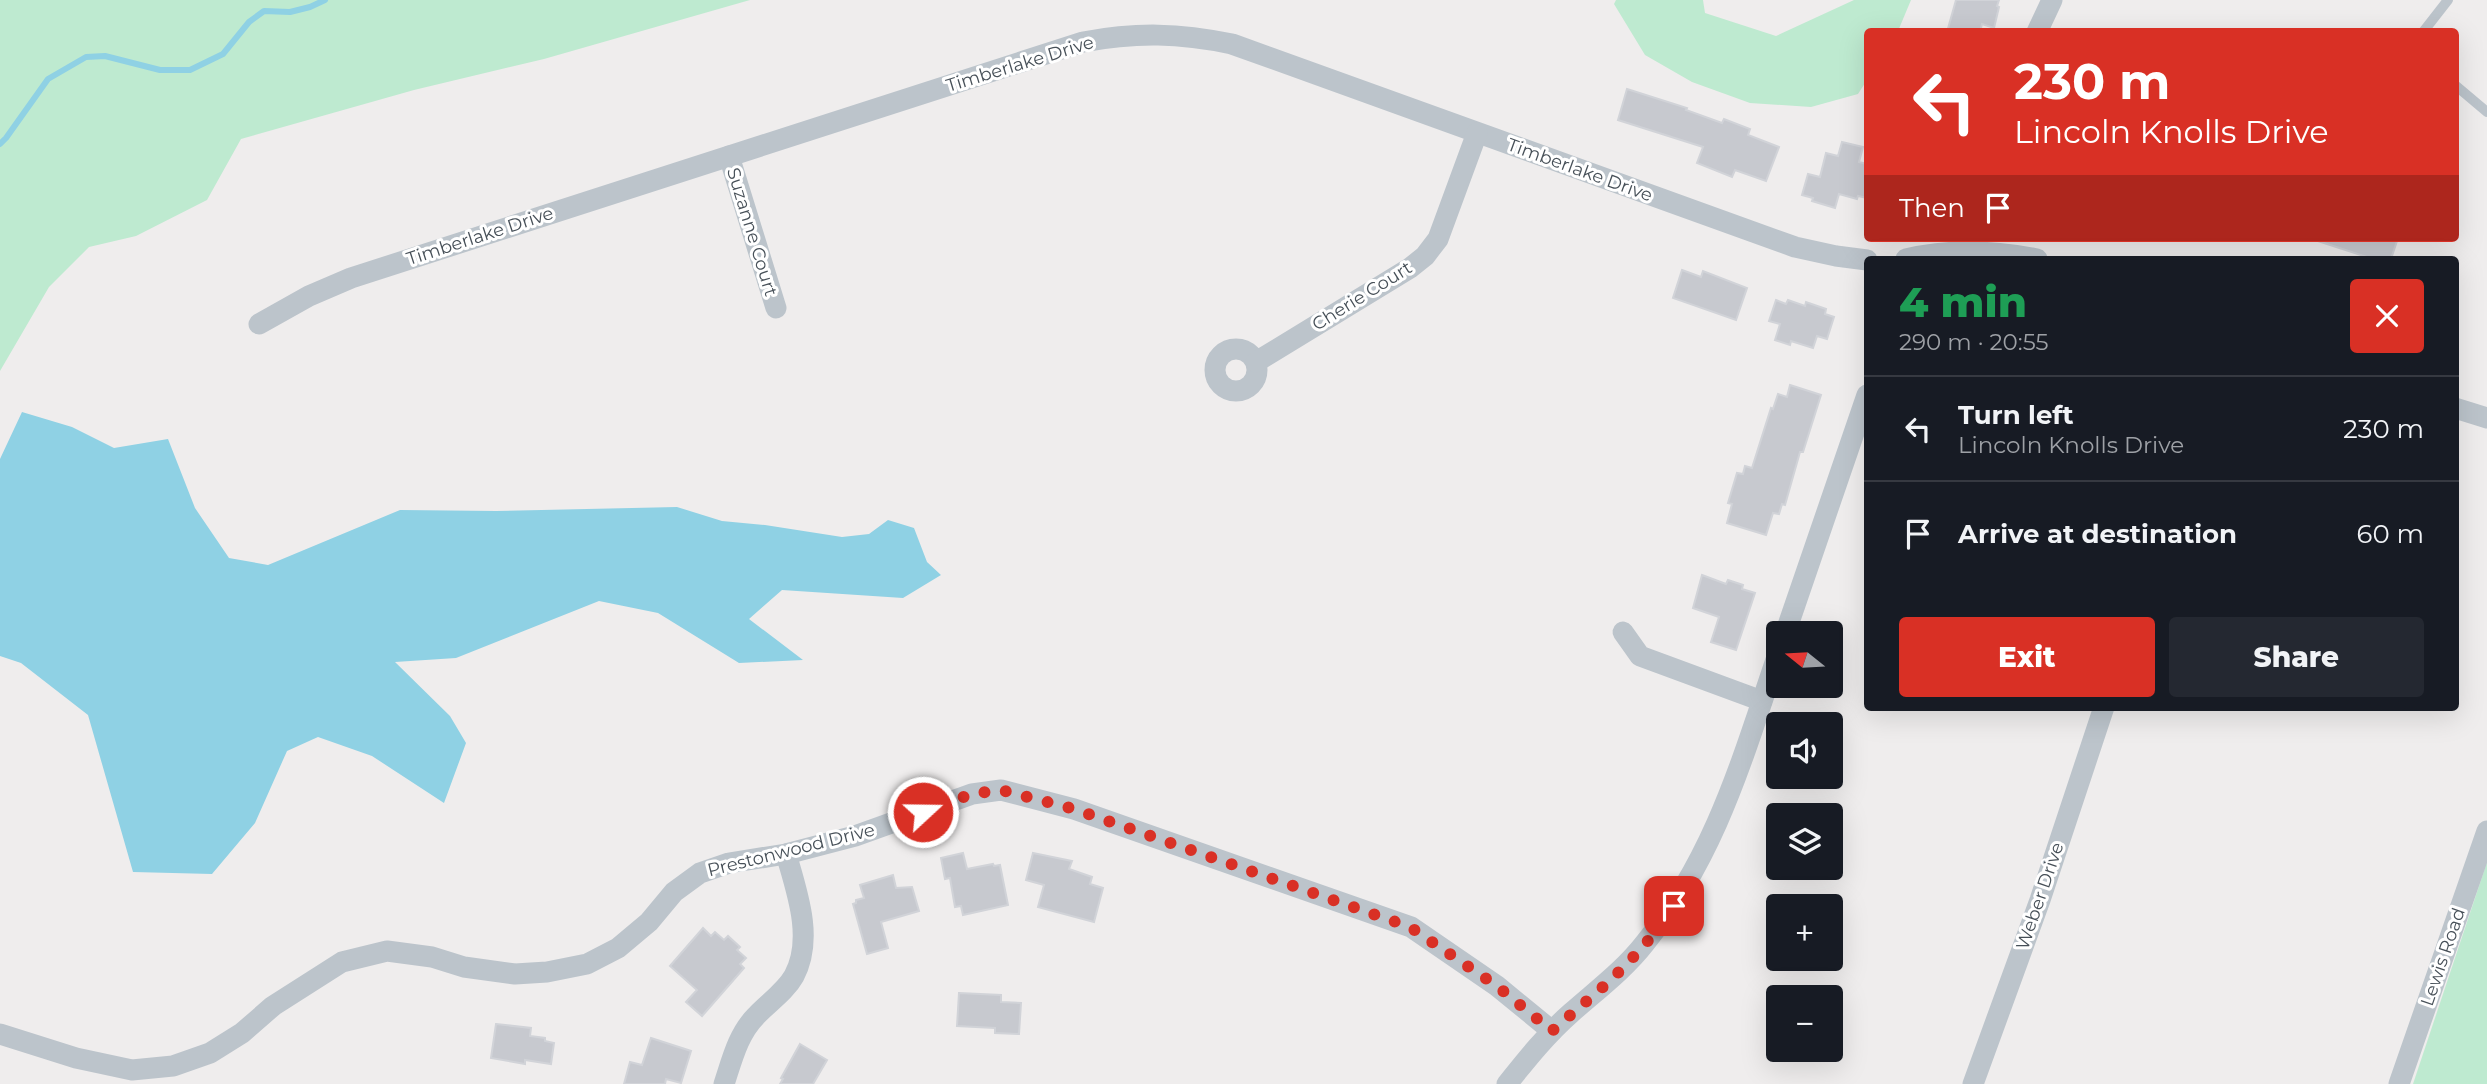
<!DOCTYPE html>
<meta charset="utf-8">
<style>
body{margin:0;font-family:Montserrat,sans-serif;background:#242831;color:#f1f3f6;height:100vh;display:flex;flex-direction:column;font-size:26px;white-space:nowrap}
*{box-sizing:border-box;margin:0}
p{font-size:23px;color:#9ea1a6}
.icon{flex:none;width:38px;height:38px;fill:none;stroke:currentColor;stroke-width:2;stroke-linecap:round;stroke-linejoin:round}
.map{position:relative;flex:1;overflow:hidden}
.drawer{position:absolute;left:1864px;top:256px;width:595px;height:455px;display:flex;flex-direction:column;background:#171b24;border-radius:7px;box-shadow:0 7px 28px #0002}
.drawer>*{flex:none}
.hud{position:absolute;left:1864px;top:28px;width:595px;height:214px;border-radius:7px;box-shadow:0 7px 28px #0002;background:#d93025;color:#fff;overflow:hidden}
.needle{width:46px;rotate:288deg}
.fabs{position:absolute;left:1766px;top:621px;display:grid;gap:14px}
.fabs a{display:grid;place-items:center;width:77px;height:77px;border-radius:7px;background:#171b24;box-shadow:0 7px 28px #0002;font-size:35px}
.pin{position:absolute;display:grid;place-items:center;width:60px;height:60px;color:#fff;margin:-30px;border-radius:14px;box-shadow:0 4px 10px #0006}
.me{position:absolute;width:77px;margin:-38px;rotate:69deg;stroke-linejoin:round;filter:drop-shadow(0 0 5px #0008)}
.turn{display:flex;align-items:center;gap:24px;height:147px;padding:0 35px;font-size:32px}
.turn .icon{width:91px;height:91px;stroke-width:2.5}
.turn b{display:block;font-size:49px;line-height:60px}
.then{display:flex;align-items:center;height:66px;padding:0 35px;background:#0003;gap:14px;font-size:26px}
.round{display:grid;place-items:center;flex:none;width:74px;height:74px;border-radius:7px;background:#242831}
.summary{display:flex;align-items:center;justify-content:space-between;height:119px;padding:0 35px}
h1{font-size:42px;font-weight:800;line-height:52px;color:#1e9e55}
.cta{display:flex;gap:14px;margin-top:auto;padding:14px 35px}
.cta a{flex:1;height:80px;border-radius:7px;background:#d93025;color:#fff;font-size:28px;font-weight:800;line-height:80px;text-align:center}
.cta a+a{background:#242831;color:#f1f3f6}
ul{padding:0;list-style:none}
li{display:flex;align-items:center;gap:21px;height:105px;padding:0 35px;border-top:2px solid #363941}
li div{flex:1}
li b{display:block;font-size:26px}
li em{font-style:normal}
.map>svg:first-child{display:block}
.green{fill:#beead0}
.water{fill:#8fd1e4}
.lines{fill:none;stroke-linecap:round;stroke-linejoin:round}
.stream{stroke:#8fd1e4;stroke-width:6}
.building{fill:#c7c9cf;stroke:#d1d3d8;stroke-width:2}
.lane{stroke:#bcc4cb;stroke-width:10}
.street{stroke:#bcc4cb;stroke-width:21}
.route{stroke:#d93025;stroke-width:12;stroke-dasharray:0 21.6}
.labels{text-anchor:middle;stroke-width:6;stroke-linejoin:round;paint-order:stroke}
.street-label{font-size:18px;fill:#475058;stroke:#fff}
</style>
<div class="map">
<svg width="2487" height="1084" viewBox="0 0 2487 1084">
<rect width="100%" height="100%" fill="#efeded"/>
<g class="green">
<path d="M 0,0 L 750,0 L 544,59 L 414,90 L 241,139 L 207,200 L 136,236 L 89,247 L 49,287 L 0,371 Z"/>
<path d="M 1616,0 L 1703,0 L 1705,13 L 1776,36 L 1854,0 L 1911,0 L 1898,31 L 1867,32 L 1867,80 L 1858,94 L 1811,107 L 1750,103 L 1692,82 L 1645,55 L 1614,4 Z"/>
<path d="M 2487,862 L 2487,1084 L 2413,1084 Z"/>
</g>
<path class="water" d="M 22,412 L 72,427 L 114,448 L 168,439 L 195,508 L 229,558 L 268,565 L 400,510 L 496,511 L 677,507 L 722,521 L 765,525 L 842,537 L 869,534 L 888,520 L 914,528 L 927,562 L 941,575 L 903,598 L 782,590 L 749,619 L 803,660 L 739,663 L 658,613 L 599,601 L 456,658 L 395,662 L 450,716 L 466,743 L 444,803 L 372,756 L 318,737 L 287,751 L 255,823 L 212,874 L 133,872 L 88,715 L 21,663 L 0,656 L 0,459 Z"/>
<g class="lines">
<path class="stream" d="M 0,144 L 6,138 L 48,79 L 86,57 L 105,56 L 160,70 L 190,70 L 223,54 L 249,22 L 264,11 L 290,12 L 310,7 L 325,0"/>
</g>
<g class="building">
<path d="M 1956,0 L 1999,0 L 1997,6 L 1999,7 L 1994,28 L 1982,24 L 1980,32 L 1947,32 Z"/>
<path d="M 1627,89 L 1687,108 L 1686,110 L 1722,123 L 1724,119 L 1750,129 L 1748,135 L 1779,147 L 1766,181 L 1735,170 L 1732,177 L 1697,163 L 1703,147 L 1618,120 Z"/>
<path d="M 1842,142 L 1863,147 L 1859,162 L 1867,164 L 1867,198 L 1858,196 L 1857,199 L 1839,194 L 1835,208 L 1812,201 L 1813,198 L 1802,195 L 1808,174 L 1820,177 L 1826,153 L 1838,156 Z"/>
<path d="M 2319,238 L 2398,238 L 2391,259 L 2373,259 L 2318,241 Z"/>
<path d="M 1682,270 L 1701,277 L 1703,271 L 1747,288 L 1736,320 L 1673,298 Z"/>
<path d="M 1776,300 L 1786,304 L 1788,300 L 1805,306 L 1806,302 L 1826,309 L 1825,314 L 1834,317 L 1827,339 L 1817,336 L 1813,348 L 1791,341 L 1790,345 L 1775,340 L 1780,324 L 1769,321 Z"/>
<path d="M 1790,385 L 1821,395 L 1803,452 L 1800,452 L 1785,505 L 1782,504 L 1779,514 L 1773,513 L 1766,535 L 1727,523 L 1732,504 L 1728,503 L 1737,473 L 1743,474 L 1745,466 L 1752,468 L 1771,408 L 1773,409 L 1778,394 L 1787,397 Z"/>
<path d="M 1702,575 L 1726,584 L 1728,580 L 1743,585 L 1742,589 L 1755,593 L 1736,650 L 1711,642 L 1719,617 L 1693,608 Z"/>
<path d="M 963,853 L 967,869 L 993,864 L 994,866 L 1000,865 L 1008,905 L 963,915 L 961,906 L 955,907 L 950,878 L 945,879 L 941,858 Z"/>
<path d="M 1033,853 L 1072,861 L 1069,869 L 1092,877 L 1090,884 L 1103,888 L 1094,922 L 1038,907 L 1044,885 L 1026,880 Z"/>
<path d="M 893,875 L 896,888 L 912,887 L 919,911 L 881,922 L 888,948 L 867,954 L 853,904 L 856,903 L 856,900 L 864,898 L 860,885 Z"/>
<path d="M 703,928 L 711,936 L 715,932 L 724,940 L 728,936 L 740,947 L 737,950 L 746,958 L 740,964 L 744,968 L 702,1016 L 686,1002 L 697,990 L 670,966 Z"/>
<path d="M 959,993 L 1001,995 L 1001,1002 L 1021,1003 L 1019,1034 L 995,1033 L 995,1028 L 957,1026 Z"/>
<path d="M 496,1024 L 531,1028 L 530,1036 L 545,1038 L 545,1041 L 554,1043 L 551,1064 L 525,1060 L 525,1064 L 491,1058 Z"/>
<path d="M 651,1038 L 691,1051 L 681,1083 L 666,1079 L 665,1084 L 624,1084 L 630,1062 L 642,1065 Z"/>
<path d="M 800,1044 L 827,1060 L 813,1084 L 780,1084 L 783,1079 L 781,1078 Z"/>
</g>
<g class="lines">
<g class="lane">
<path d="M 2423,32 L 2448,0"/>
<path d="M 2455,85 L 2487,112"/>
</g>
<g class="street">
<path d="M 2037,32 L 2052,0"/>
<path d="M 729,156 L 776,308"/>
<path d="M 1906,259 C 1950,248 1993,250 2037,259"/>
<path d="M 259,324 L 309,296 L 351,278 L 1083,42 C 1137,32 1179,33 1232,44 L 1795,247 L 1836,256 L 1867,260"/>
<circle cx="1236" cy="370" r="21"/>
<path d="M 1256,362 L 1410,268 L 1425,256 L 1438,239 L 1477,133"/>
<path d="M 2455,408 L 2487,418"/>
<path d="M 1623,632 L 1640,656 L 1762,701"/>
<path d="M 1785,634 L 1867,395"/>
<path d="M 0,1034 L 76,1058 L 132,1070 L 173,1066 L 210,1053 L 242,1033 L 273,1006 L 342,962 L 387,951 L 432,957 L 464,967 L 515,974 L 547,972 L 587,964 L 618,948 L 649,922 L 674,892 L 700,873 L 729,863 L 786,854 L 855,836 L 972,794 L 1001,790 L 1074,809 L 1411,927 L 1497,986 L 1552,1031"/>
<path d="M 724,1084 C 732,1060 738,1034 756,1016 C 768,1003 785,992 794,976 C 814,939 797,892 786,854"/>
<path d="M 1507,1084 C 1527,1059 1547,1034 1571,1013 C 1597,990 1624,970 1645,943 C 1716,855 1742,759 1778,654"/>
<path d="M 1973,1084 L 2040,900 L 2104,707"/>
<path d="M 2399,1084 L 2487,831"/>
</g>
</g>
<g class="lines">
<path class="route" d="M 923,812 L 972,794 L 1001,790 L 1074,809 L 1410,927 L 1497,986 L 1552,1031 L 1611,980 L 1644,946 L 1674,906"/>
</g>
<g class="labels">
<g class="street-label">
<text transform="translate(1020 64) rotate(-17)" y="6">Timberlake Drive</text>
<text transform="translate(1580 170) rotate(20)" y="6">Timberlake Drive</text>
<text transform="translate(752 232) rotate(73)" y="6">Suzanne Court</text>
<text transform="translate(480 236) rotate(-18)" y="6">Timberlake Drive</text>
<text transform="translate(1362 296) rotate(-32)" y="6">Cherie Court</text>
<text transform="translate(791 850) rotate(-14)" y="6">Prestonwood Drive</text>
<text transform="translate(2040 896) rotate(-71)" y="6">Weber Drive</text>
<text transform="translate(2443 957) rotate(-71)" y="6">Lewis Road</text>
</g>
</g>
</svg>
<div class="fabs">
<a><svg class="needle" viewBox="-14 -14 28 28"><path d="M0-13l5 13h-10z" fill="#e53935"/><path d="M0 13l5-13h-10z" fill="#9ea1a6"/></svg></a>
<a><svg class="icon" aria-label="sound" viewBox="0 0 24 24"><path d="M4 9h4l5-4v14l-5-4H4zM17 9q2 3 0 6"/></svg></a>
<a><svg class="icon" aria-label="layers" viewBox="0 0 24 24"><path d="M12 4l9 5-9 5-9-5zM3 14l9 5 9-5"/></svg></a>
<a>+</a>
<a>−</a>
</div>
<div class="pin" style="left:1674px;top:906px;background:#d93025"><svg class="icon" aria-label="arrive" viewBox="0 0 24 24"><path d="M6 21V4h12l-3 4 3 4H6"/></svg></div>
<svg class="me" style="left:923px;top:812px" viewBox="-20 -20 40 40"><circle r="17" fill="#d93025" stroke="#fff" stroke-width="3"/><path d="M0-11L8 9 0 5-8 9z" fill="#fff"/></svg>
<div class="hud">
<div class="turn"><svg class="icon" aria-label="left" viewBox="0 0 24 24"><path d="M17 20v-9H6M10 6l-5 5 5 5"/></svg><div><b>230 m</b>Lincoln Knolls Drive</div></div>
<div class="then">Then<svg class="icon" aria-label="arrive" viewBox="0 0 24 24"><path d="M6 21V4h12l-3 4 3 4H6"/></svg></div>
</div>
<section class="drawer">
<div class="summary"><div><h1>4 min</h1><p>290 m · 20:55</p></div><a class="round" style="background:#d93025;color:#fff"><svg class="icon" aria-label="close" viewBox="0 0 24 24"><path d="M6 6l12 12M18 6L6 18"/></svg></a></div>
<ul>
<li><svg class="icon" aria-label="left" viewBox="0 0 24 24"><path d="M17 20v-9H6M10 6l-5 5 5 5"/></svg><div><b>Turn left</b><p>Lincoln Knolls Drive</p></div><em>230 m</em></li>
<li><svg class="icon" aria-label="arrive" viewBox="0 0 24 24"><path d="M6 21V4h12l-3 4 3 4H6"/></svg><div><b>Arrive at destination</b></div><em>60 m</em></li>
</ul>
<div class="cta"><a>Exit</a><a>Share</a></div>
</section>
</div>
